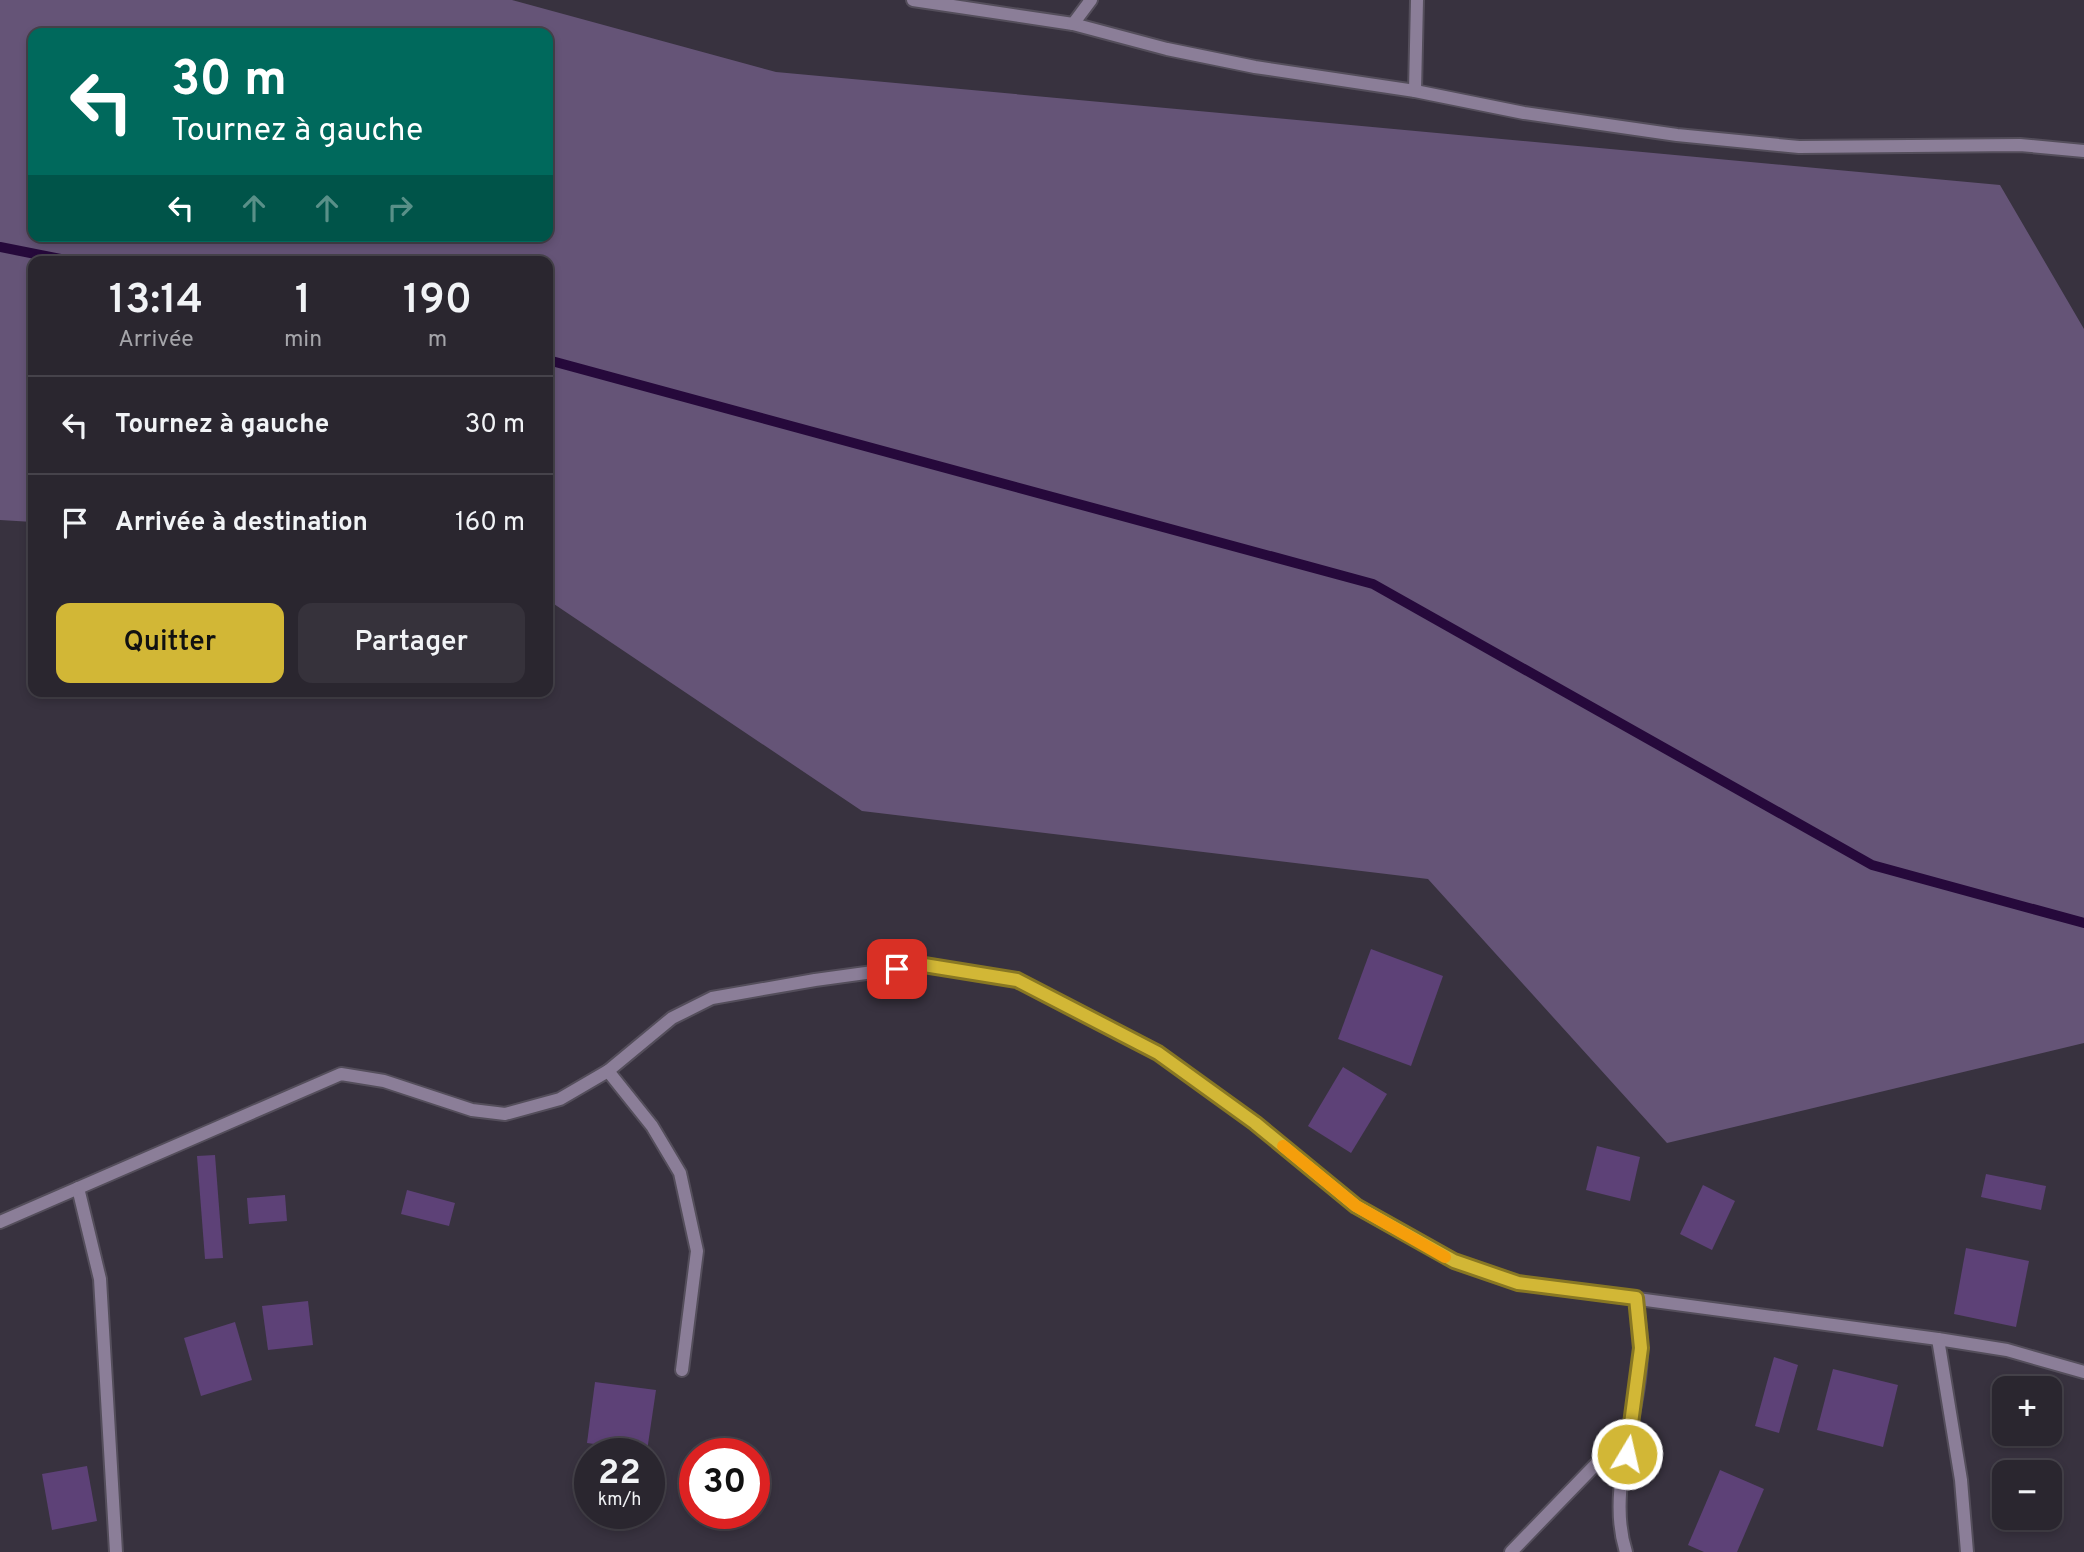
<!DOCTYPE html>
<html lang="fr">
<meta charset="utf-8">
<style>
body{margin:0;font-family:Overpass,sans-serif;background:#36323b;color:#f1f3f6;height:100vh;display:flex;flex-direction:column;font-size:26px;white-space:nowrap}
*{box-sizing:border-box;margin:0}
p{font-size:23px;color:#a5a5aa}
.icon{flex:none;width:38px;height:38px;fill:none;stroke:currentColor;stroke-width:2;stroke-linecap:round;stroke-linejoin:round}
.map{position:relative;flex:1;overflow:hidden}
.side{position:absolute;left:28px;top:256px;width:525px;height:441px;display:flex;flex-direction:column;background:#2a262f;border-radius:14px;box-shadow:0 4px 10px #0003,0 0 0 2px #46434b}
.side>*{flex:none}
.hud{position:absolute;left:28px;top:28px;width:525px;height:214px;border-radius:14px;box-shadow:0 4px 10px #0003,0 0 0 2px #46434b;background:#00695c;color:#fff;overflow:hidden}
.controls{position:absolute;left:1992px;top:1376px;display:grid;gap:14px}
.controls a{display:grid;place-items:center;width:70px;height:70px;border-radius:14px;background:#2a262f;box-shadow:0 4px 10px #0003,0 0 0 2px #46434b;font-size:35px}
.speed{position:absolute;left:574px;top:1438px;display:flex;gap:14px;font-size:35px;font-weight:700;text-align:center}
.speed>*{display:grid;place-content:center;width:91px;height:91px;border-radius:50%;background:#2a262f;box-shadow:0 4px 10px #0003,0 0 0 2px #46434b;line-height:1}
.speed small{font-size:18px;font-weight:400}
.speed .limit{border:10px solid #d22;background:#fff;color:#111}
.pin{position:absolute;display:grid;place-items:center;width:60px;height:60px;color:#fff;margin:-30px;border-radius:14px;box-shadow:0 4px 10px #0006}
.me{position:absolute;width:77px;margin:-38px;rotate:9deg;stroke-linejoin:round;filter:drop-shadow(0 0 5px #0008)}
.turn{display:flex;align-items:center;gap:24px;height:147px;padding:0 28px;font-size:32px}
.turn .icon{width:91px;height:91px;stroke-width:2.5}
.turn b{display:block;font-size:49px;line-height:60px}
.lanes{display:flex;align-items:center;height:66px;padding:0 28px;background:#0003;justify-content:center;gap:35px;direction:ltr}
.lanes .off{opacity:.35}
.eta{display:flex;justify-content:space-evenly;align-items:center;height:119px;text-align:center}
.eta b{font-size:42px;font-weight:600;line-height:49px}
.cta{display:flex;gap:14px;margin-top:auto;padding:14px 28px}
.cta a{flex:1;height:80px;border-radius:14px;background:#d2b736;color:#111;font-size:28px;font-weight:600;line-height:80px;text-align:center}
.cta a+a{background:#36323b;color:#f1f3f6}
ul{padding:0;list-style:none}
li{display:flex;align-items:center;gap:21px;height:98px;padding:0 28px;border-top:2px solid #46434b}
li div{flex:1}
li b{display:block;font-size:26px}
li em{font-style:normal}
.map>svg:first-child{display:block}
.green{fill:#655477;fill-rule:evenodd}
.lines{fill:none;stroke-linecap:round;stroke-linejoin:round}
.stream{stroke:#26093b;stroke-width:10}
.building{fill:#5d4177}
.minor-casing{stroke:#544e5b;stroke-width:16}
.minor{stroke:#8b7e98;stroke-width:12}
.route-casing{stroke:#887723;stroke-width:18}
.route{stroke:#d2b736;stroke-width:12}
.slow{stroke:#f59e0b;stroke-width:12}
</style>
<div class="map">
<svg width="2084" height="1552" viewBox="0 0 2084 1552">
<rect width="100%" height="100%" fill="#38323f"/>
<path class="green" d="M 0,0 L 512,0 L 776,72 L 2000,185 L 2084,329 L 2084,1043 L 1667,1143 L 1428,879 L 862,811 L 548,600 L 548,261 L 33,261 L 33,522 L 0,520 ZM 33,33 L 548,33 L 548,236 L 33,236 Z"/>
<g class="lines">
<g class="stream">
<path d="M 0,247 L 71,261"/>
<path d="M 548,360 L 1373,584 L 1872,865 L 2084,923"/>
</g>
</g>
<g class="building">
<path d="M 1371,949 L 1443,976 L 1411,1066 L 1338,1039 Z"/>
<path d="M 1343,1067 L 1387,1094 L 1351,1153 L 1308,1126 Z"/>
<path d="M 1597,1146 L 1640,1157 L 1630,1201 L 1586,1190 Z"/>
<path d="M 215,1155 L 223,1258 L 205,1259 L 197,1156 Z"/>
<path d="M 1986,1174 L 2046,1186 L 2041,1210 L 1981,1197 Z"/>
<path d="M 1703,1185 L 1735,1201 L 1712,1250 L 1680,1234 Z"/>
<path d="M 407,1190 L 455,1203 L 449,1226 L 401,1214 Z"/>
<path d="M 285,1195 L 287,1221 L 249,1224 L 247,1198 Z"/>
<path d="M 1966,1248 L 2029,1261 L 2016,1327 L 1954,1314 Z"/>
<path d="M 308,1301 L 313,1345 L 268,1350 L 262,1306 Z"/>
<path d="M 235,1322 L 252,1380 L 201,1396 L 184,1338 Z"/>
<path d="M 1774,1357 L 1798,1365 L 1779,1433 L 1755,1426 Z"/>
<path d="M 1833,1369 L 1898,1385 L 1883,1447 L 1817,1430 Z"/>
<path d="M 595,1382 L 656,1390 L 647,1451 L 587,1443 Z"/>
<path d="M 87,1466 L 97,1521 L 52,1530 L 42,1474 Z"/>
<path d="M 1720,1470 L 1764,1489 L 1737,1552 L 1704,1552 L 1688,1545 Z"/>
</g>
<g class="lines">
<defs>
<g id="minor">
<path d="M 913,0 L 1073,24 L 1167,49 L 1255,67 L 1415,91 L 1524,113 L 1677,135 L 1799,147 L 2020,145 L 2084,151"/>
<path d="M 1073,24 L 1091,0"/>
<path d="M 1415,91 L 1417,0"/>
<path d="M 608,1071 L 652,1126 L 680,1173 L 697,1251 L 682,1370"/>
<path d="M 78,1188 L 100,1279 L 116,1552"/>
<path d="M 0,1222 L 341,1074 L 384,1081 L 472,1110 L 505,1114 L 560,1099 L 608,1071 L 672,1018 L 712,998 L 815,980 L 924,965 L 1017,980 L 1158,1053 L 1255,1123 L 1356,1206 L 1454,1261 L 1518,1283 L 1938,1339 L 2007,1350 L 2084,1372"/>
<path d="M 1938,1339 L 1961,1480 L 1967,1552"/>
<path d="M 1511,1552 L 1631,1428"/>
<path d="M 1626,1552 C 1605,1486 1642,1414 1641,1347 C 1641,1331 1638,1314 1636,1298"/>
</g>
</defs>
<use href="#minor" class="minor-casing"/>
<use href="#minor" class="minor"/>
</g>
<g class="lines">
<defs>
<path id="route" d="M 897,969 L 924,965 L 1017,980 L 1158,1053 L 1255,1123 L 1356,1206 L 1454,1261 L 1518,1283 L 1636,1298 L 1641,1348 L 1627,1454"/>
</defs>
<use href="#route" class="route-casing"/>
<use href="#route" class="route"/>
<path class="slow" d="M 1283,1146 L 1356,1206 L 1445,1257"/>
</g>
</svg>
<div class="controls">
<a>+</a>
<a>−</a>
</div>
<div class="speed"><div>22<small>km/h</small></div><div class="limit">30</div></div>
<div class="pin" style="left:897px;top:969px;background:#d93025"><svg class="icon" aria-label="arrive" viewBox="0 0 24 24"><path d="M6 21V4h12l-3 4 3 4H6"/></svg></div>
<svg class="me" style="left:1627px;top:1454px" viewBox="-20 -20 40 40"><circle r="17" fill="#d2b736" stroke="#fff" stroke-width="3"/><path d="M0-11L8 9 0 5-8 9z" fill="#fff"/></svg>
<div class="hud">
<div class="turn"><svg class="icon" aria-label="left" viewBox="0 0 24 24"><path d="M17 20v-9H6M10 6l-5 5 5 5"/></svg><div><b>30 m</b>Tournez à gauche</div></div>
<div class="lanes"><svg class="icon" aria-label="left" viewBox="0 0 24 24"><path d="M17 20v-9H6M10 6l-5 5 5 5"/></svg><svg class="icon off" aria-label="ahead" viewBox="0 0 24 24"><path d="M12 20V5M6 11l6-6 6 6"/></svg><svg class="icon off" aria-label="ahead" viewBox="0 0 24 24"><path d="M12 20V5M6 11l6-6 6 6"/></svg><svg class="icon off" aria-label="right" viewBox="0 0 24 24"><path d="M7 20v-9h11M14 6l5 5-5 5"/></svg></div>
</div>
<section class="side">
<div class="eta">
<div><b>13:14</b><p>Arrivée</p></div>
<div><b>1</b><p>min</p></div>
<div><b>190</b><p>m</p></div>
</div>
<ul>
<li><svg class="icon" aria-label="left" viewBox="0 0 24 24"><path d="M17 20v-9H6M10 6l-5 5 5 5"/></svg><div><b>Tournez à gauche</b></div><em>30 m</em></li>
<li><svg class="icon" aria-label="arrive" viewBox="0 0 24 24"><path d="M6 21V4h12l-3 4 3 4H6"/></svg><div><b>Arrivée à destination</b></div><em>160 m</em></li>
</ul>
<div class="cta"><a>Quitter</a><a>Partager</a></div>
</section>
</div>
